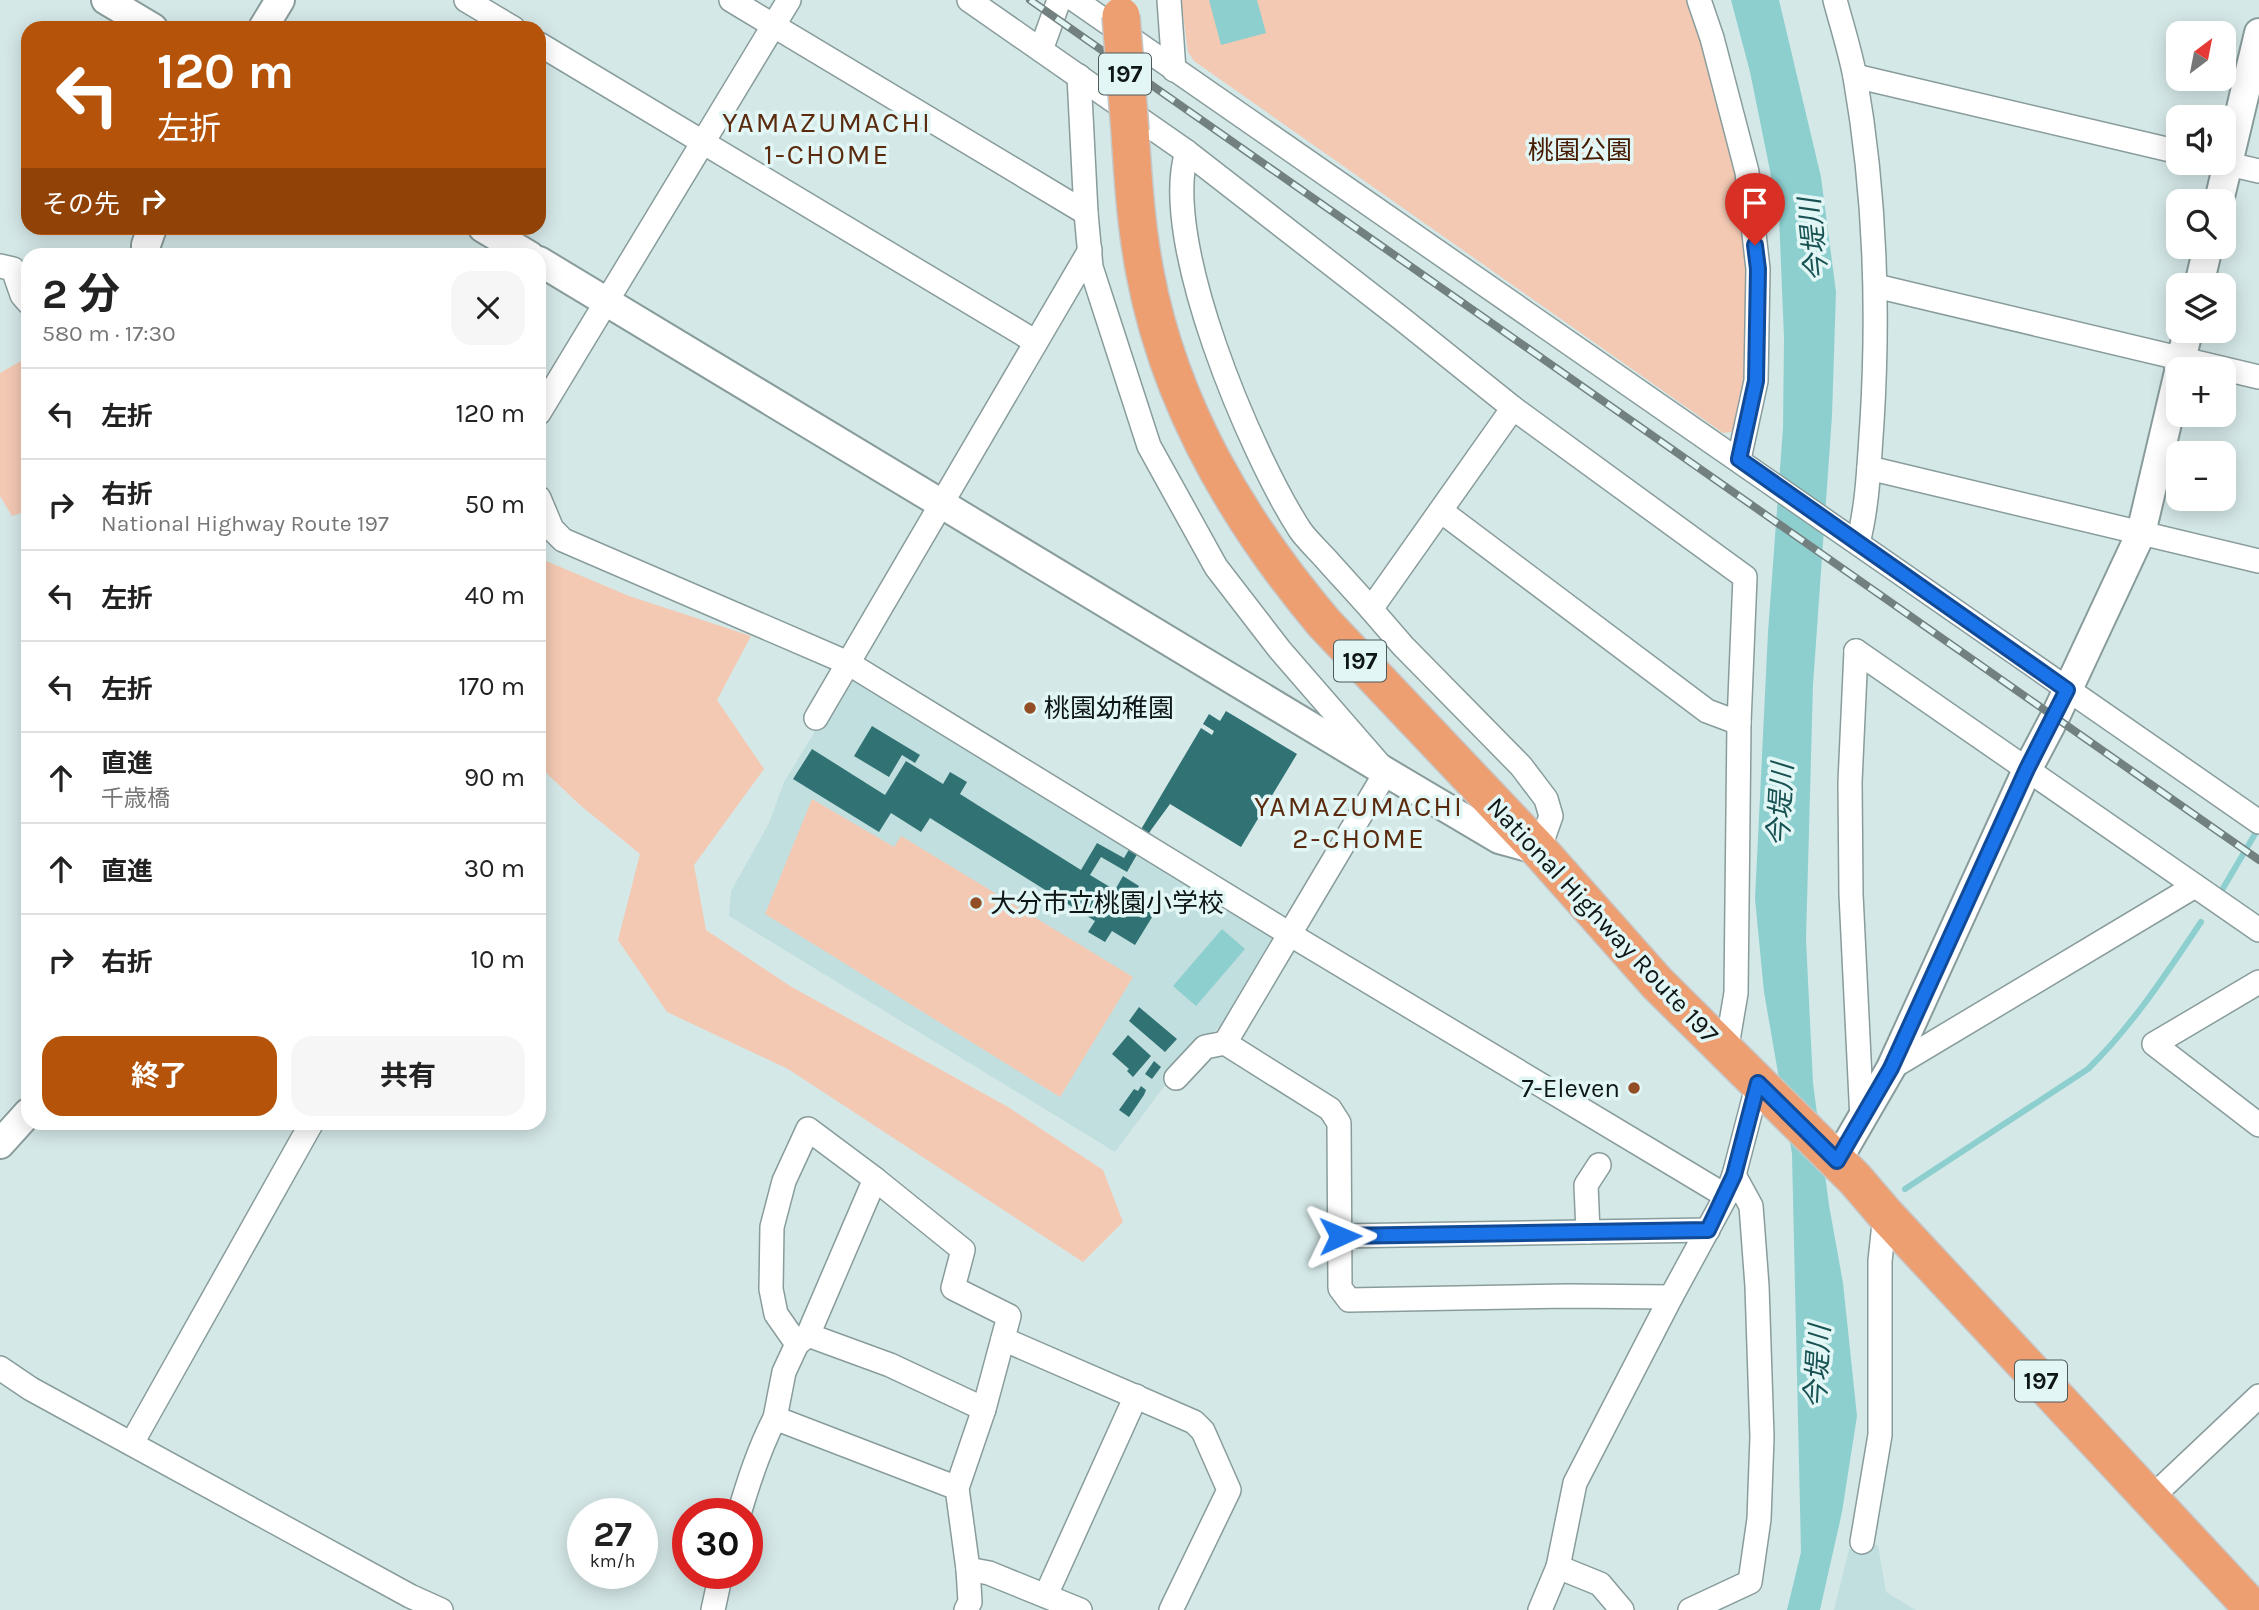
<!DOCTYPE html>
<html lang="ja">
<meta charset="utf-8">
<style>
body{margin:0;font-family:Karla,"Noto Sans JP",sans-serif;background:#f6f6f6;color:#222;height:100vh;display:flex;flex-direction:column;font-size:26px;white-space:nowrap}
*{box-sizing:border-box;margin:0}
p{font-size:23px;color:#767676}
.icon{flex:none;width:38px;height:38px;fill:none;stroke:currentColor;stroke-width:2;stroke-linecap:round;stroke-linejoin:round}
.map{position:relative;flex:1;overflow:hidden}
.panel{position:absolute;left:21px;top:248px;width:525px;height:882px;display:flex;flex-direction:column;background:#fff;border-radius:21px;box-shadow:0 4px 18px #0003}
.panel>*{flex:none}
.top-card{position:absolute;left:21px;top:21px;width:525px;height:214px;border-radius:21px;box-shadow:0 4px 18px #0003;background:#b45309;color:#fff;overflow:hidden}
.needle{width:46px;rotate:32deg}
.buttons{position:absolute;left:2166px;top:21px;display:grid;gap:14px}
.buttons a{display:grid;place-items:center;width:70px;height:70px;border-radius:14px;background:#fff;box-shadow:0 4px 18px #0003;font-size:35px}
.speed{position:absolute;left:567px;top:1498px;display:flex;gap:14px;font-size:35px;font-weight:700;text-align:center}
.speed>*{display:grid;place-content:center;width:91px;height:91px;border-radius:50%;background:#fff;box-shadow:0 4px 18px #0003;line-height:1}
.speed small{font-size:18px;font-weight:400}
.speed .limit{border:10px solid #d22;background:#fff;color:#111}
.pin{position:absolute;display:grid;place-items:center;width:60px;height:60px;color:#fff;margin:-72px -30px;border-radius:50% 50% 50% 0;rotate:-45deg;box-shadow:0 0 7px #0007}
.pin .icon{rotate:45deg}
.me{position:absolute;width:77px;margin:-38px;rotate:89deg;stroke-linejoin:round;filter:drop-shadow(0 0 5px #0008)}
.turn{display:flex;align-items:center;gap:24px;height:147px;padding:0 21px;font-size:32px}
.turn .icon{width:91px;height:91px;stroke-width:2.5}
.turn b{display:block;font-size:49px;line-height:60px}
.then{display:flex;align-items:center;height:66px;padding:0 21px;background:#0003;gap:14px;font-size:26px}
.round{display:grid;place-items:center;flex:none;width:74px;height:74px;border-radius:21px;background:#f6f6f6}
.summary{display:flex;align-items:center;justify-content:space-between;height:119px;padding:0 21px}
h1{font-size:42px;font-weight:700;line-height:52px}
.cta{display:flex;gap:14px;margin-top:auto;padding:14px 21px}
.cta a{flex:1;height:80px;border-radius:21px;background:#b45309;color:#fff;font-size:28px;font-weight:700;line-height:80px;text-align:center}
.cta a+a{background:#f6f6f6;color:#222}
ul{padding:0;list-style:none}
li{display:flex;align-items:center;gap:21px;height:91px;padding:0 21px;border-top:2px solid #e0e0e0}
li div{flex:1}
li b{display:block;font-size:26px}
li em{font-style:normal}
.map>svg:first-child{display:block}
.built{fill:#c2dfdf}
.green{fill:#f3c9b3}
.water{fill:#8dcfcf}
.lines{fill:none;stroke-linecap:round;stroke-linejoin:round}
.stream{stroke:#8dcfcf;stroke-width:6}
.building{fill:#317374}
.minor-casing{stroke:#899c9c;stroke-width:26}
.tertiary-casing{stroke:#899c9c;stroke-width:32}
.trunk-casing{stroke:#c5c7c7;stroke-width:40}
.minor{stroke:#fff;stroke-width:23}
.tertiary{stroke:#fff;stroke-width:28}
.trunk{stroke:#ee9f72;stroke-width:37}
.rail-casing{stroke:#738080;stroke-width:8}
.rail{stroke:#e2f6f6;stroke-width:5;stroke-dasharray:16;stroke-linecap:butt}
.trunk-bridge-casing{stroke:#c5c7c7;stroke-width:40;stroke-linecap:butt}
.trunk-bridge{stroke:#ee9f72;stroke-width:37}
.route-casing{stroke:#114b97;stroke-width:18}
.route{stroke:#1a73e8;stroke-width:12}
.poi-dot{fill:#934e25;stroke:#e2f6f6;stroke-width:2.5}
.labels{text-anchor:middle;stroke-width:7;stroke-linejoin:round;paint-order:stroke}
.shield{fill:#e2f6f6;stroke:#4e5959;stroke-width:2}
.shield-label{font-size:24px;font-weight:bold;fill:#0f1616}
.park-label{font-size:26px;fill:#471b00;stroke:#e2f6f6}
.poi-label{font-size:26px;fill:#0f1616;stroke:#e2f6f6;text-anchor:start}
.street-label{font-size:26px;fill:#0f1616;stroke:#e2f6f6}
.neighbourhood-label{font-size:28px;letter-spacing:2px;fill:#5a2b0e;stroke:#e2f6f6}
.water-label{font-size:28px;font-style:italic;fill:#185152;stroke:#e2f6f6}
</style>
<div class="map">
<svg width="2259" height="1610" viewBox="0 0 2259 1610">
<rect width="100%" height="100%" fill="#d5e8e8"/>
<g class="built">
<path d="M 848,677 L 1271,933 L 1274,941 L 1224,1025 L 1199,1040 L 1115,1152 L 729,916 L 731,891 L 769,823 L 784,782 Z"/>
<path d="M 1878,1545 L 1886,1592 L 1916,1610 L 1834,1610 L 1849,1549 Z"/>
</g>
<g class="green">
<path d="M 1181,0 L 1688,0 L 1723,96 L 1746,220 L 1753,353 L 1738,431 L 1723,433 L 1194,61 L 1188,52 Z"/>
<path d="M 28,357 L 28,511 L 12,516 L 0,496 L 0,373 Z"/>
<path d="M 539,558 L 629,596 L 751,636 L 717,700 L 764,769 L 694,865 L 706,930 L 790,986 L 1008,1107 L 1103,1170 L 1123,1222 L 1083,1262 L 788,1069 L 667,1012 L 618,940 L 640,854 L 580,805 L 539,766 Z"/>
<path d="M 812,799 L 894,847 L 901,836 L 1133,977 L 1060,1097 L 765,914 Z"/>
</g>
<g class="water">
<path d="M 1209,0 L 1257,0 L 1266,33 L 1221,45 Z"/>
<path d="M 1731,0 L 1779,0 L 1821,177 L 1836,292 L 1832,416 L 1813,685 L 1806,939 L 1813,1083 L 1829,1205 L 1843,1283 L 1857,1416 L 1842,1512 L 1820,1610 L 1787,1610 L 1801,1552 L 1792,1154 L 1764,992 L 1755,899 L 1768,632 L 1783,428 L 1784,338 L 1779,215 L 1750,72 Z"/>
<path d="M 1222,929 L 1245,949 L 1196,1006 L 1173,986 Z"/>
</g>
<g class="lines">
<g class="stream">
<path d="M 2222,890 L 2255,834"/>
<path d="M 1905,1189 L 2088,1069 C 2133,1025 2166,974 2201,922"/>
</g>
</g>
<g class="building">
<path d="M 1226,711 L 1297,754 L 1241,847 L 1170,804 L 1151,830 L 1127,872 L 1101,857 L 1090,875 L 1115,890 L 1123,876 L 1139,886 L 1131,900 L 1154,914 L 1135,945 L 1112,931 L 1105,942 L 1088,932 L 1095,921 L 930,818 L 921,832 L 891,813 L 879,832 L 793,779 L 812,749 L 885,795 L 906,761 L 943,784 L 950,772 L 967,782 L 960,794 L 1081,870 L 1097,843 L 1124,858 L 1201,728 L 1212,735 L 1214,731 L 1203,724 L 1209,714 L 1220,721 Z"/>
<path d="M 872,726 L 920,755 L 915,763 L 902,755 L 889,777 L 854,756 Z"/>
<path d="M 1139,1007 L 1177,1039 L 1165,1052 L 1129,1021 Z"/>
<path d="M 1128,1035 L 1151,1056 L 1133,1077 L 1127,1071 L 1129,1069 L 1112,1054 Z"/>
<path d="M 1154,1061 L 1161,1067 L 1152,1079 L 1145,1074 Z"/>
<path d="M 1141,1086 L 1146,1090 L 1144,1095 L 1129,1117 L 1119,1110 L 1134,1089 L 1138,1091 Z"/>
</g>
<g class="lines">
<defs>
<g id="minor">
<path d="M 466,0 L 513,28"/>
<path d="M 731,0 L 1086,213"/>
<path d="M 969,0 L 1187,152 L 1402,319 L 1513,408 L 1745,577 L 1739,723 L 1736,993 L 1726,1052"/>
<path d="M 1075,0 L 2259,822"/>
<path d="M 1169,0 L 1174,70"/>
<path d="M 1699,0 L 1712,38 L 1747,172 L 1758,269 L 1756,381 L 1739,459"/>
<path d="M 1835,0 C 1842,26 1850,51 1855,77 C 1875,191 1879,307 1872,422 C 1869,463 1868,504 1858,543"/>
<path d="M 539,44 L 1036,342"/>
<path d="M 1041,50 L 1059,0"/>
<path d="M 1079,76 L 1086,213 L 1091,267 L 1149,446 L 1216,567 L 1280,650 L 1386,772 L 1225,1043"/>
<path d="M 1855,76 L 2179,152"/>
<path d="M 1187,152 C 1159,239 1251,454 1300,530 C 1307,540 1317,549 1325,558 C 1340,575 1356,592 1371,609 L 1513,408"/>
<path d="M 2224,163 L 2259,171"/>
<path d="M 0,266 L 13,269 L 22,295 L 28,302"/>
<path d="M 1876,286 L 2259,377"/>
<path d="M 539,413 L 789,0"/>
<path d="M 1869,468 L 2259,561"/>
<path d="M 539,498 L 552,529 L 563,540 L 848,663 L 1291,935 L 1726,1196"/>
<path d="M 1441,511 L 1707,711 L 1739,723"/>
<path d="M 1371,609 L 1403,646 L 1521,766 L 1546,799 L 1551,816 L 1539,850"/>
<path d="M 1856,651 L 2259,930"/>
<path d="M 1856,651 L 1850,782 L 1851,894 L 1862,1120"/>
<path d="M 816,718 L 1090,250"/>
<path d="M 2259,982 L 2154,1044 L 2259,1125"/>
<path d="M 1891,1068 L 2195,886"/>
<path d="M 1176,1078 L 1205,1047 L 1225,1043 L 1330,1109 L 1339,1123 L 1340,1288 L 1349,1300 L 1568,1296 L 1671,1297"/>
<path d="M 1588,1232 L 1586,1185 L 1599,1165"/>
<path d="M 1340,1236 L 1708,1230"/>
<path d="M 808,1335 L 890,1365 L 984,1409"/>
<path d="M 1003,1339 L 1194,1422 L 1203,1431 L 1229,1490 L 1171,1610"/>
<path d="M 797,1344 L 808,1335 L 875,1179"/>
<path d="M 0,1368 L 31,1389 L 410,1596 L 441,1610"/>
<path d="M 132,1443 L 311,1124"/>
<path d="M 957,1488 L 775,1418 L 784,1372 L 797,1344 L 776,1314 L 771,1289 L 772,1227 L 784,1181 L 808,1129 L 875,1179 L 963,1250 L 953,1288 L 1009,1316 L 984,1409 L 957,1488 L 968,1569 L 970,1602 L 966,1610"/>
<path d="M 2151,1498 L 2259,1396"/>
<path d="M 739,1514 C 749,1480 759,1449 775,1418"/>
<path d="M 1862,1542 L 1880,1435 L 1880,1261 L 1885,1214"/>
<path d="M 1558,1567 L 1600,1584 L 1622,1610"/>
<path d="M 968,1569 L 989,1573 L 1080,1610"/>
<path d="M 1046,1595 L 1136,1396"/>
<path d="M 713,1610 L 721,1573"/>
<path d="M 1540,1610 L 1558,1567 L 1575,1483 L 1671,1297 L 1726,1196 L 1734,1175 L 1758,1083"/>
<path d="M 1690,1610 L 1750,1582 L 1759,1519 L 1762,1437 L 1757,1286 L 1751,1206 L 1734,1175"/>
</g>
<g id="tertiary">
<path d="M 106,0 L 153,28"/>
<path d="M 263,28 L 280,0"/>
<path d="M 2219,201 L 2259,33"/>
<path d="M 483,228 L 530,256"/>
<path d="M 146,256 L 146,245 L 152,228"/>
<path d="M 539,261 L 1386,772 L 1499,839 L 1539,850"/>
<path d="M 2199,285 L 2208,247"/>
<path d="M 2179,369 L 2188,331"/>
<path d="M 0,1144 L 28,1113"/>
<path d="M 1837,1161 L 1891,1068 L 2027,770 L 2055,717 L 2141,533 L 2179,372"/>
</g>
<path id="trunk" d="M 1130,131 C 1133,178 1136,226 1145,273 C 1170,406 1238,521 1324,623 L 1539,850 L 1657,983 L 1855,1179 L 1885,1214 L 2254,1610"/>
</defs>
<use href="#minor" class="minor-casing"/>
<use href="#tertiary" class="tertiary-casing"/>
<use href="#trunk" class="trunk-casing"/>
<use href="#minor" class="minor"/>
<use href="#tertiary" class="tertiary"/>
<use href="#trunk" class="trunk"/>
<defs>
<path id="rail" d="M 1030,0 L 2259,860"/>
</defs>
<use href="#rail" class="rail-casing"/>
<use href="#rail" class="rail"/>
<defs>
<path id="trunk-bridge" d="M 1121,16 L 1130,131"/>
</defs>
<use href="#trunk-bridge" class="trunk-bridge-casing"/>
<use href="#trunk-bridge" class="trunk-bridge"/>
</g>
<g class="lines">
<defs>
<path id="route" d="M 1340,1236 L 1708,1230 L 1734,1175 L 1758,1083 L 1837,1161 L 1891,1068 L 2027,769 L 2067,690 L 1739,459 L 1756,381 L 1758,269 L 1755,245"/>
</defs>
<use href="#route" class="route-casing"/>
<use href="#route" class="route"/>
</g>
<g class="poi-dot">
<circle cx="1030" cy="708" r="7"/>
<circle cx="976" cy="903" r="7"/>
<circle cx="1634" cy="1088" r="7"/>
</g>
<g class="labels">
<g class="shield">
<rect x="1099" y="53.5" width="52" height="41" rx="5"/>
<rect x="1334" y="640.5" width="52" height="41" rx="5"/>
<rect x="2015" y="1360.5" width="52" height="41" rx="5"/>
</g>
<g class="shield-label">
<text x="1125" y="82">197</text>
<text x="1360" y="669">197</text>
<text x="2041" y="1389">197</text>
</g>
<g class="park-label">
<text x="1580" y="159">桃園公園</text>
</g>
<g class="poi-label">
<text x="1044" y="717">桃園幼稚園</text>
<text x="990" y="912">大分市立桃園小学校</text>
<text x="1620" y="1097" text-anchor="end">7-Eleven</text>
</g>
<g class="street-label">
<text transform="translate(1603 920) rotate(47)" y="9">National Highway Route 197</text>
</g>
<g class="neighbourhood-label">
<text x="827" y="132">YAMAZUMACHI<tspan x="827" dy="32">1-CHOME</tspan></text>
<text x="1359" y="816">YAMAZUMACHI<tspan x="1359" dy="32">2-CHOME</tspan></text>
</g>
<g class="water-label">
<text transform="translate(1813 240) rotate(-96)" y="10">今堤川</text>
<text transform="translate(1780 805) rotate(-87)" y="10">今堤川</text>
<text transform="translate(1817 1367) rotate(-87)" y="10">今堤川</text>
</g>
</g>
</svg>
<div class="buttons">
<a><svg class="needle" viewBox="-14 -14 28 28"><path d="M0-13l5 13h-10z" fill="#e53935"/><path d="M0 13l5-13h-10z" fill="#767676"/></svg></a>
<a><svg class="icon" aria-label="sound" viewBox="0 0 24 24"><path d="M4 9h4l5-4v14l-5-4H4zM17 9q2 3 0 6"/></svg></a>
<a><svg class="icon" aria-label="search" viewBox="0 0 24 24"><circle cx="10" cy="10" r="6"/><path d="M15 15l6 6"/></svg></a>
<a><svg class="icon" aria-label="layers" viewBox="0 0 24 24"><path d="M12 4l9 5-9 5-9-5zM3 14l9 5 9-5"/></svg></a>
<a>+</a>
<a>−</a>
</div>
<div class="speed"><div>27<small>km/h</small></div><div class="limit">30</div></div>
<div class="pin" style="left:1755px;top:245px;background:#d93025"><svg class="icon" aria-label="arrive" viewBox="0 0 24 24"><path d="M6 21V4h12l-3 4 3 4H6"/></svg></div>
<svg class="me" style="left:1340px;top:1236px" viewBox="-20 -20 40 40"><path d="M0-17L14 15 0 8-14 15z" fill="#1a73e8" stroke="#fff" stroke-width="4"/></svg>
<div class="top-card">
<div class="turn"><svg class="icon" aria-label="left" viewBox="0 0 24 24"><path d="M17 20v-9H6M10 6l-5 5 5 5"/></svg><div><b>120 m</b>左折</div></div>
<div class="then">その先<svg class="icon" aria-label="right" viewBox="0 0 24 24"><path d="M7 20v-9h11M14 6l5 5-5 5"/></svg></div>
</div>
<section class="panel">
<div class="summary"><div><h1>2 分</h1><p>580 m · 17:30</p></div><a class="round"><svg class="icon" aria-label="close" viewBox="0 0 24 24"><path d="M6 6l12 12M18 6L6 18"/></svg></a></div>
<ul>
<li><svg class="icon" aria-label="left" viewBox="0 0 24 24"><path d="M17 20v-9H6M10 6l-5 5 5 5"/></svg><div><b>左折</b></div><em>120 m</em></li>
<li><svg class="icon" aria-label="right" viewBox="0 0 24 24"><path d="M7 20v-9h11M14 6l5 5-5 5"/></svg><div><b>右折</b><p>National Highway Route 197</p></div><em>50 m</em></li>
<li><svg class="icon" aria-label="left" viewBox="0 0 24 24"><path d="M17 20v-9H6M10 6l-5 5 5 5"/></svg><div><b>左折</b></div><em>40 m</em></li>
<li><svg class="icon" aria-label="left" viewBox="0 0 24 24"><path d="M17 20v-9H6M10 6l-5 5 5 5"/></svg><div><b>左折</b></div><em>170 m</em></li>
<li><svg class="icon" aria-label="ahead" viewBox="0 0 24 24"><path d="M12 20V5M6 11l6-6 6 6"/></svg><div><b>直進</b><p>千歳橋</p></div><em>90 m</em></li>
<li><svg class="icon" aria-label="ahead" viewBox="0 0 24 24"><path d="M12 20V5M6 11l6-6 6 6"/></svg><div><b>直進</b></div><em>30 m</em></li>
<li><svg class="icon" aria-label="right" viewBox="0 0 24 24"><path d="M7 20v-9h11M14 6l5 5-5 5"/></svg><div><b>右折</b></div><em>10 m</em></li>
</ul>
<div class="cta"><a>終了</a><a>共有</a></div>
</section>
</div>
